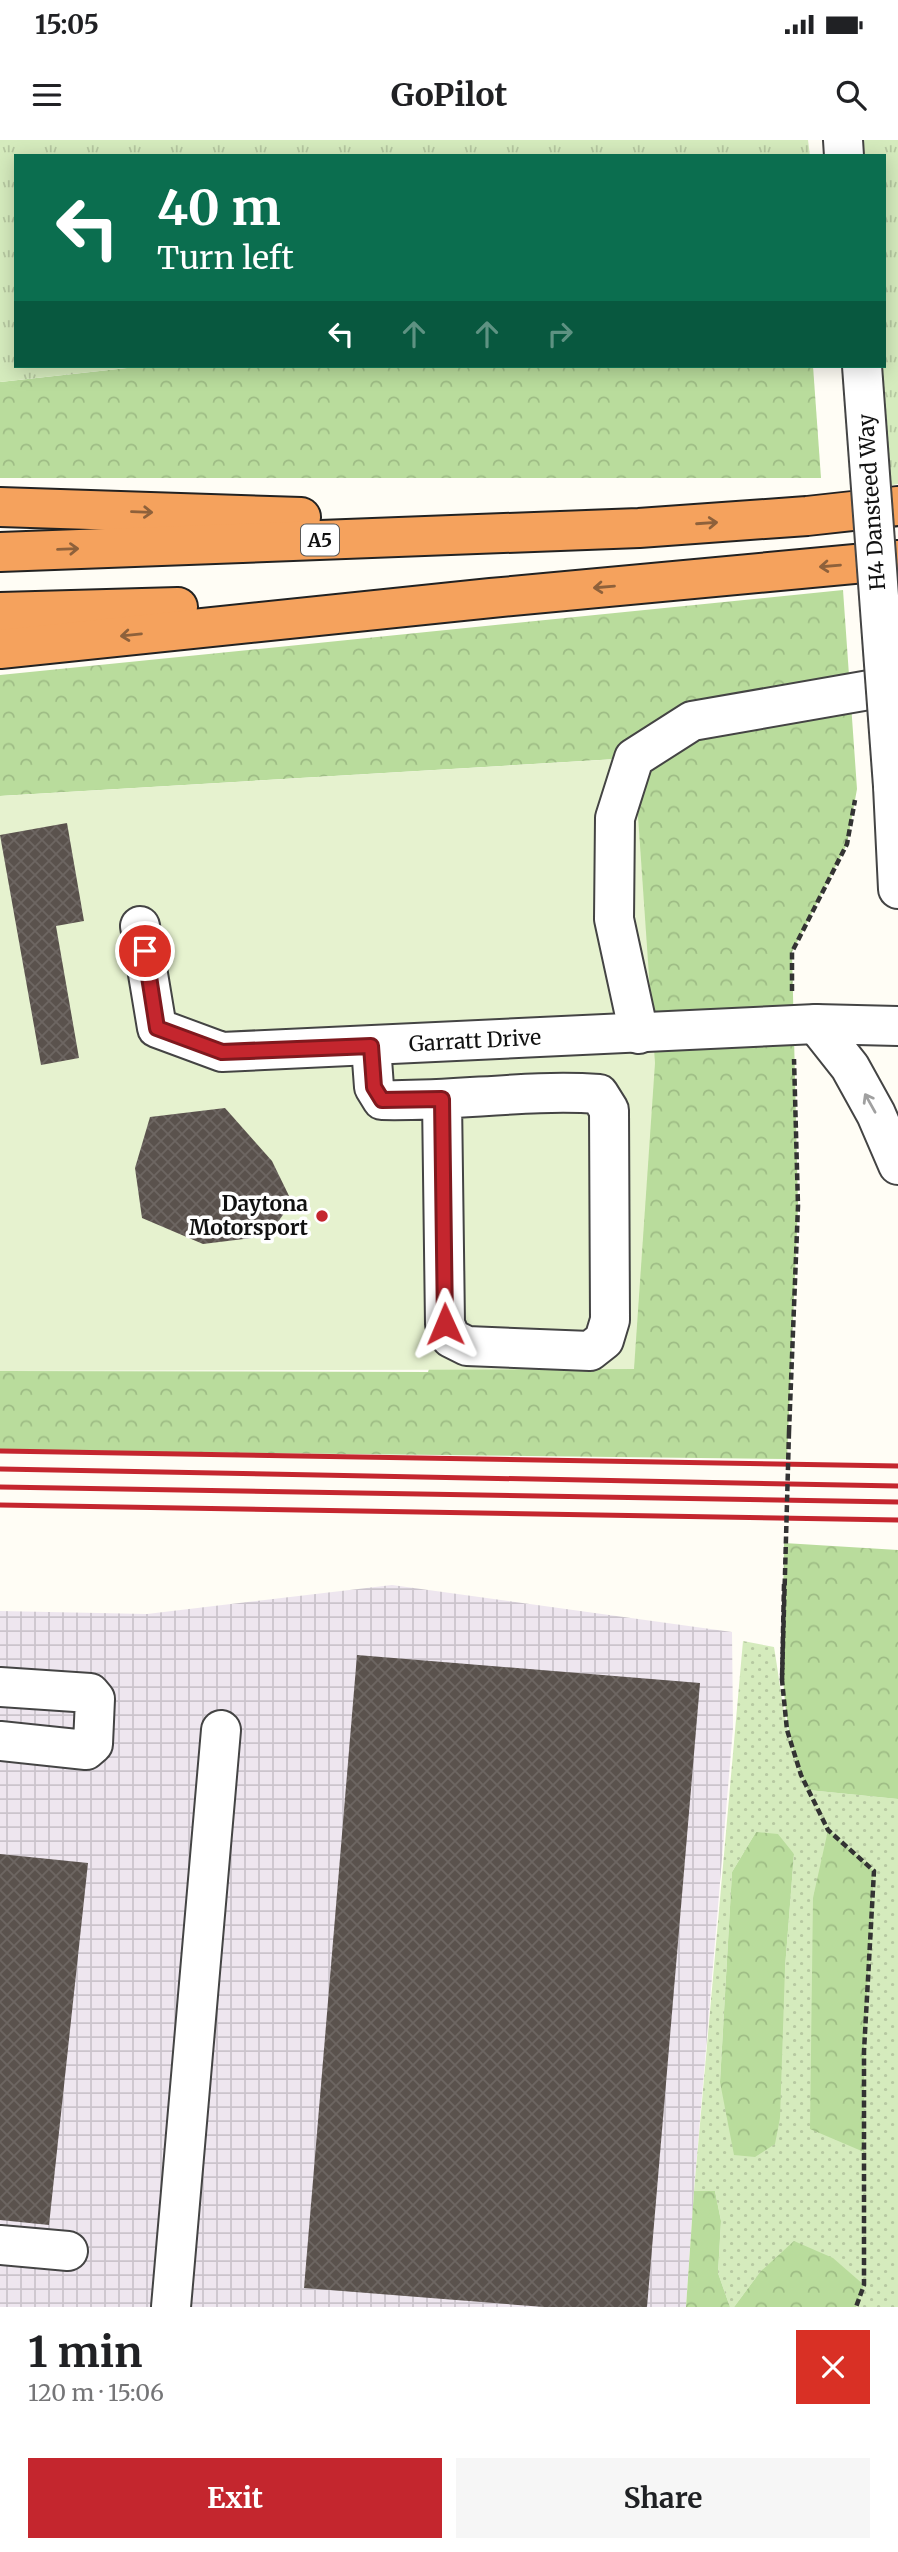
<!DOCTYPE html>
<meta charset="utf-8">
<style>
body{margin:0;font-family:Merriweather,serif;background:#f6f6f6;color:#202124;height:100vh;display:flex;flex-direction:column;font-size:26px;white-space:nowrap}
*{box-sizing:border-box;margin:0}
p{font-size:23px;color:#757577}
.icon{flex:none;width:38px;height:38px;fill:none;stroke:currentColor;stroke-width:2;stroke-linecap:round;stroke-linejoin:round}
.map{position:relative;height:2167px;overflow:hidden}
.details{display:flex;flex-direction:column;background:#fff;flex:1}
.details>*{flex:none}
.guide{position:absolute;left:14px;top:14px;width:872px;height:214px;border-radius:0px;box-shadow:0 4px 18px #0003;background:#0b6e4f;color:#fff;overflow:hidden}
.pin{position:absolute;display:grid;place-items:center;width:60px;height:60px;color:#fff;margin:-30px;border:4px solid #fff;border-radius:50%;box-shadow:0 2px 7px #0007}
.me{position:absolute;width:77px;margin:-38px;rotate:359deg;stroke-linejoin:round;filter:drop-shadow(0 0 5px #0008)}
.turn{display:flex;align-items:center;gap:24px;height:147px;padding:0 28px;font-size:32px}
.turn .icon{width:91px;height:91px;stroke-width:2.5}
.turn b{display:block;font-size:49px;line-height:60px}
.lanes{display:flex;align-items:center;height:66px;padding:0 28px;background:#0003;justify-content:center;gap:35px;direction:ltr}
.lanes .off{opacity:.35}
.round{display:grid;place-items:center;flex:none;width:74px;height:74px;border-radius:0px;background:#f6f6f6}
.overview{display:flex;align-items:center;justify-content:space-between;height:119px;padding:0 28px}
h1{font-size:42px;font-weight:700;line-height:52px}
.primary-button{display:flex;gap:14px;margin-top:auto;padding:14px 28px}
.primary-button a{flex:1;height:80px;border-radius:0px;background:#c4262e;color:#fff;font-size:28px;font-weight:700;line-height:80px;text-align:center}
.primary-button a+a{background:#f6f6f6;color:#202124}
.status{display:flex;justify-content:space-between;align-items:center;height:49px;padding:0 35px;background:#fff;direction:ltr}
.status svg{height:19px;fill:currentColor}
header{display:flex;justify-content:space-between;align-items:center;height:91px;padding:0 28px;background:#fff;font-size:32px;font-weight:700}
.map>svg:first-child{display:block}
.industrial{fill:url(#industrial-grid)}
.grass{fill:url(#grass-dots);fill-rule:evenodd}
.forest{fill:url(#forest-crowns)}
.park{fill:url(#park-tufts)}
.pitch{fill:#e6f2cf}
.building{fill:url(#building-cross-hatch)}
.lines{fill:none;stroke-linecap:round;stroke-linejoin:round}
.minor-casing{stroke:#444;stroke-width:42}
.highway-casing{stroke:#222;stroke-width:42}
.path{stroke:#333;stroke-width:4.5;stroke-dasharray:7 3.5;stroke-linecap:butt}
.minor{stroke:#fff;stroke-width:38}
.highway{stroke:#f5a25d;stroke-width:38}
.rail{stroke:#c4262e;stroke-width:5}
.minor-bridge-casing{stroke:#444;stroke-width:42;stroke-linecap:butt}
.path-bridge{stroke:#333;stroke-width:4.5;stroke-dasharray:7 3.5;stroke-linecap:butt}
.minor-bridge{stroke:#fff;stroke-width:38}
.oneway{stroke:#8e613b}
.oneway2{stroke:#a0a0a0}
.route-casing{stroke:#7f191e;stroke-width:18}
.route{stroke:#c4262e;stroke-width:12}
.poi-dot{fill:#c4262e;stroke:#fff;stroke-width:2.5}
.labels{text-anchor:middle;stroke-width:7;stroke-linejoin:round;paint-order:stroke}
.shield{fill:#fff;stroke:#585858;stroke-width:2}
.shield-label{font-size:19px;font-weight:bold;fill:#111}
.street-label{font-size:21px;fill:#111;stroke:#fff}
.poi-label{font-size:21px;font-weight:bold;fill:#111;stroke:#fff;text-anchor:end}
</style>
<div class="status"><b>15:05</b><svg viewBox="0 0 49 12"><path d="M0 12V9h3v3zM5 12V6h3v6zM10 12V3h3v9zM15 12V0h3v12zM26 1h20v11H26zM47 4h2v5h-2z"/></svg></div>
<header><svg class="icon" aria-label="menu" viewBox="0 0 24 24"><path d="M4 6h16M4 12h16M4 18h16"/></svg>GoPilot<svg class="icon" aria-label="search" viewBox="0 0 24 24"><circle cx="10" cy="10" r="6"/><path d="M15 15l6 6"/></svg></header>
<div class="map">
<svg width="898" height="2167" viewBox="0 0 898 2167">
<defs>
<pattern id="industrial-grid" width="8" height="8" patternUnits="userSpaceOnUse" patternTransform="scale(1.75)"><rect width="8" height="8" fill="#eee6ef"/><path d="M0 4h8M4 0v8" fill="none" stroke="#cbc4cc"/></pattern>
<pattern id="grass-dots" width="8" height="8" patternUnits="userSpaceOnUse" patternTransform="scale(1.75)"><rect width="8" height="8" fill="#d5ebbd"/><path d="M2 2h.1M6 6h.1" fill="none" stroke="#b6c8a1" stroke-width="1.8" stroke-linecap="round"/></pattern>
<pattern id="forest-crowns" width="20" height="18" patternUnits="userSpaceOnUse" patternTransform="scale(1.75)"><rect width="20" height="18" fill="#b9dc9c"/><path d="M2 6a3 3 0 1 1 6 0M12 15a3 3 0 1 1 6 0" fill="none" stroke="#9ebc85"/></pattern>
<pattern id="park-tufts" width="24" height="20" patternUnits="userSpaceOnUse" patternTransform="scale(1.75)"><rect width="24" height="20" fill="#d5ebbd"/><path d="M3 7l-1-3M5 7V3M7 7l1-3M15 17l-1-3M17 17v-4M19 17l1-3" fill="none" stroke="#b6c8a1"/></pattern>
<pattern id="building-cross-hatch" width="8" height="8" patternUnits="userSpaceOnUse" patternTransform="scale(1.75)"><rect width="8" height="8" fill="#5a524d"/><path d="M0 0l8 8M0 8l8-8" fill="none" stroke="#6d6662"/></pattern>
</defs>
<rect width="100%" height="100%" fill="#fffdf5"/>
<path class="industrial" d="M 392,1445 L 732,1492 L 733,1588 L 694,2051 L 686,2167 L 0,2167 L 0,1471 L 147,1474 Z"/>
<path class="grass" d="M 743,1501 L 774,1507 C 782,1555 786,1606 808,1650 L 898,1659 L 898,2167 L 856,2167 L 864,2144 L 760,2132 L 734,2167 L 730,2167 L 718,2133 L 721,2081 L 715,2051 L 694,2051 ZM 828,1691 L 874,1731 L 864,1911 L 864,2011 ZM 756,1692 L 794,1714 L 785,1828 L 720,1942 L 732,1732 Z"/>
<g class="forest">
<path d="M 145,226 L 813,226 L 821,338 L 0,338 L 0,242 Z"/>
<path d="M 843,450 L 857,649 L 847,704 L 792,812 L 798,1066 L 787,1319 L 0,1310 L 0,1231 L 428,1232 L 633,618 L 0,656 L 0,535 Z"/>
<path d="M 784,1403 L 898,1410 L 898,1659 L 808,1650 C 773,1581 784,1480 784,1403 Z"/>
<path d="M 828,1690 L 874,1731 L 864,1911 L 864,2012 L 810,1989 L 813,1758 Z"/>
<path d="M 756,1692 L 778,1694 L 794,1714 L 785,1828 L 780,1978 L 775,2004 L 755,2017 L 734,2015 L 720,1942 L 732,1732 Z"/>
<path d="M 694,2051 L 715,2051 L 721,2081 L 718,2133 L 730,2167 L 686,2167 Z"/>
<path d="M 794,2101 L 833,2118 L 864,2145 L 856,2167 L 734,2167 L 760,2132 Z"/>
</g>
<g class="park">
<path d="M 0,0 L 808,0 L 810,16 L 16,16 L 16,226 L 145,226 L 0,242 Z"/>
<path d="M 843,0 L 898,0 L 898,344 L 876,348 L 863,226 L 884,226 L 884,16 L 844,16 Z"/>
</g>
<path class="pitch" d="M 634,618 L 655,923 L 634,1229 L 0,1231 L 0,656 Z"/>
<g class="building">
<path d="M 67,683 L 84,781 L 56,786 L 79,918 L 41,925 L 0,695 Z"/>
<path d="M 225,968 L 272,1021 L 292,1062 L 268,1096 L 203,1104 L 142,1078 L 135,1028 L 150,977 Z"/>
<path d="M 357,1515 L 700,1543 L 647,2167 L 544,2167 L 304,2148 Z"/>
<path d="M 0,1714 L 88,1723 L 49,2085 L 0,2080 Z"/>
</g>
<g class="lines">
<defs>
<g id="minor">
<path d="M 843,0 L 844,16"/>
<path d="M 893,646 L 898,749"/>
<path d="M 140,786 L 157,888 L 222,912 L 816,884 L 898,886"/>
<path d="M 816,884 L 850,927 L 876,974 L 898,1025"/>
<path d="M 639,894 L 614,779 L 615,678 L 634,618 L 692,581 L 898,545"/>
<path d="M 371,906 L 374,947 L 382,960 C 454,962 526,949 599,954 L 609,970 L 610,1180 L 604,1200 L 590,1211 L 467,1206 L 451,1198 L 445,1184 L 442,959"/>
<path d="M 0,1547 L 90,1553 L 95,1559 L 93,1604 L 86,1610 L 0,1601"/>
<path d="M 0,2105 L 68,2111"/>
<path d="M 171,2167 L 221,1590"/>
</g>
<g id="highway">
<path d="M 0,367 L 301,377"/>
<path d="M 0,412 L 639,388 L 807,376 L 898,366"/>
<path d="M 0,472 L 178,467"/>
<path d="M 0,509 L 491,458 L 898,420"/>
</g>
</defs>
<use href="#minor" class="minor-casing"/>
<use href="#highway" class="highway-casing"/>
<g class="path">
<path d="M 792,851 L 792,812 L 847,704 L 855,660"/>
<path d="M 789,1292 L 798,1066 L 794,919"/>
<path d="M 784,1444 L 782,1540 L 787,1590 L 801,1635 L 828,1690 L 874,1731 L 864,1911 L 864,2145 L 856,2167"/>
</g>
<use href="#minor" class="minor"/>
<use href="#highway" class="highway"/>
<g class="rail">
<path d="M 0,1311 L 898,1326"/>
<path d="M 0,1329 L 898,1346"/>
<path d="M 0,1347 L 898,1362"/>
<path d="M 0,1365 L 898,1380"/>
</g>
<defs>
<path id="minor-bridge" d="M 862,226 L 893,646"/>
</defs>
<use href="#minor-bridge" class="minor-bridge-casing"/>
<path class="path-bridge" d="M 782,1540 L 789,1292"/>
<use href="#minor-bridge" class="minor-bridge"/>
</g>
<defs><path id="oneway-shaft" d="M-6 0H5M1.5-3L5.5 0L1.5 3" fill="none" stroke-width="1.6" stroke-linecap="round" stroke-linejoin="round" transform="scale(1.75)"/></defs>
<g class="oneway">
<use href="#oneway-shaft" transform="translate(142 372) rotate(2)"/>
<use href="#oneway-shaft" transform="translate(707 383) rotate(-4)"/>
<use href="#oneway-shaft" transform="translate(68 409) rotate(-2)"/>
<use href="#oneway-shaft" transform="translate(830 426) rotate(175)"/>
<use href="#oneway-shaft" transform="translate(604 447) rotate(175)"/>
<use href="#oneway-shaft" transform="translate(131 495) rotate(174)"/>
</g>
<use class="oneway2" href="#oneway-shaft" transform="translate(870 963) rotate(-119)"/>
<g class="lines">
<defs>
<path id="route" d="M 145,811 L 157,888 L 222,912 L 371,906 L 374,947 L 382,960 L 442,959 L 445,1184"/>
</defs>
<use href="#route" class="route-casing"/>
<use href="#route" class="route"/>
</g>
<circle class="poi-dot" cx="322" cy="1076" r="7"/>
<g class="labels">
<rect class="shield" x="301" y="384.5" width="38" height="31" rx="5"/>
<g class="shield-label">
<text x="320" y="407">A5</text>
</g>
<g class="street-label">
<text transform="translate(872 362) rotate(-94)" y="7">H4 Dansteed Way</text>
<text transform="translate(475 901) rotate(-3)" y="7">Garratt Drive</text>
</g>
<g class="poi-label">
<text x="308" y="1071">Daytona<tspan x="308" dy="24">Motorsport</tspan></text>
</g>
</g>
</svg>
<div class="pin" style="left:145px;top:811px;background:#d93025"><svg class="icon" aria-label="arrive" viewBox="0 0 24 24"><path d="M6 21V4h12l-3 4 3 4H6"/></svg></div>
<svg class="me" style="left:445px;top:1184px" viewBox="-20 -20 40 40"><path d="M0-17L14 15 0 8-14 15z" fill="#c4262e" stroke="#fff" stroke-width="4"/></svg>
<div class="guide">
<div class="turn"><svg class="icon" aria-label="left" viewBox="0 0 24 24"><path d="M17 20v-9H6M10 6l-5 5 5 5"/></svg><div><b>40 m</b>Turn left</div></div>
<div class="lanes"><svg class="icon" aria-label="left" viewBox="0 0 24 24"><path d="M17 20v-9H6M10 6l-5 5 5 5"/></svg><svg class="icon off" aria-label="ahead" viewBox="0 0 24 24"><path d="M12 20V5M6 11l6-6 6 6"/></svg><svg class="icon off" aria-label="ahead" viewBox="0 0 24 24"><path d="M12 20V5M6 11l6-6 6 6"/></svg><svg class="icon off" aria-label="right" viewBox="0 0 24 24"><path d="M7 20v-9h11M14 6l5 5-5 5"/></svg></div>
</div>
</div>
<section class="details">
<div class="overview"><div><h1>1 min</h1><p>120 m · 15:06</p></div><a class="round" style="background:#d93025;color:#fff"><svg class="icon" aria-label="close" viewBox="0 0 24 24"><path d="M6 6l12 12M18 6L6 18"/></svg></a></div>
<div class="primary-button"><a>Exit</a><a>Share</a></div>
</section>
